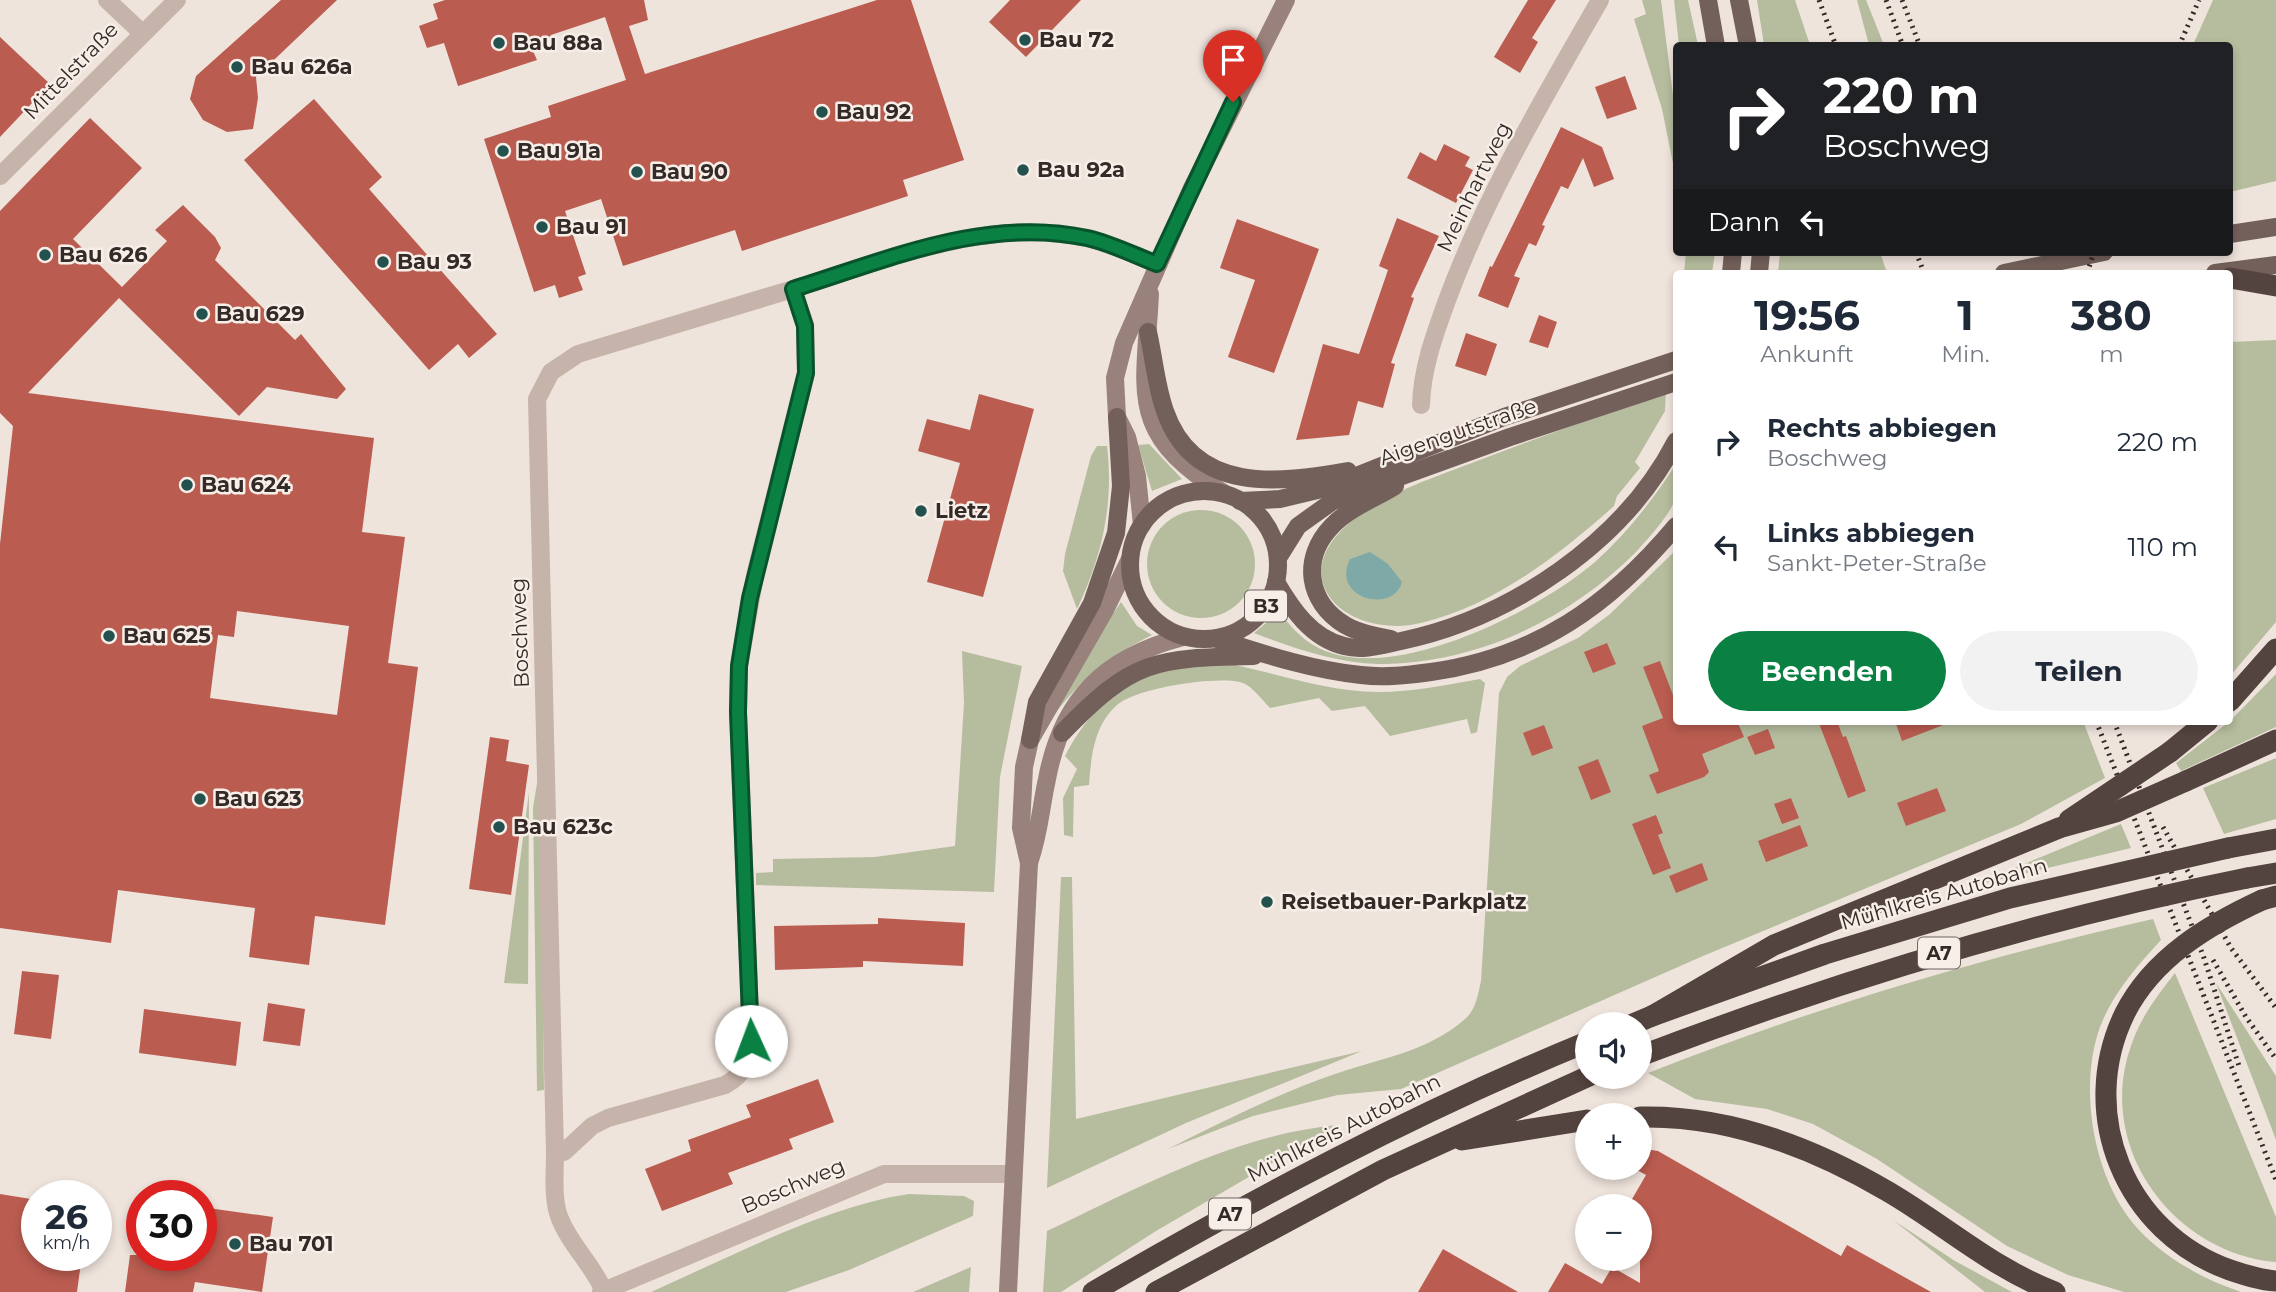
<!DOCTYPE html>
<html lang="de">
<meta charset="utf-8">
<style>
body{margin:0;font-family:Montserrat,sans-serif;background:#f2f2f3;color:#1f2937;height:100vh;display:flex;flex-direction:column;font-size:26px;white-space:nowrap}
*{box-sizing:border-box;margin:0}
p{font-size:23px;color:#747a83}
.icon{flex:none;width:38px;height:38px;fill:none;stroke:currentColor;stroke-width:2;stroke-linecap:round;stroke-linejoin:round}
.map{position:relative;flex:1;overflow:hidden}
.panel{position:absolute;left:1673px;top:270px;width:560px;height:455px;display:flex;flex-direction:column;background:#fff;border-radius:7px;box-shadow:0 4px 10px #0003}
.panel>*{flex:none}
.hud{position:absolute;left:1673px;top:42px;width:560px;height:214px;border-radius:7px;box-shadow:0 4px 10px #0003;background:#202124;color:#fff;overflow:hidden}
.fabs{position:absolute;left:1575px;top:1012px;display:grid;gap:14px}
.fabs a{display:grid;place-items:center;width:77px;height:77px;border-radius:50%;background:#fff;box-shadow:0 4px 10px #0003;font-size:35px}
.speed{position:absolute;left:21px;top:1180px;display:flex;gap:14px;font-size:35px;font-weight:700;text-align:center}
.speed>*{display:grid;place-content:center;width:91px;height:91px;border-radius:50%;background:#fff;box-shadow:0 4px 10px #0003;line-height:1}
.speed small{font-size:18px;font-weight:400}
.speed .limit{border:10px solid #d22;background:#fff;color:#111}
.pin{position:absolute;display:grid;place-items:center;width:60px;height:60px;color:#fff;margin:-72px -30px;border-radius:50% 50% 50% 0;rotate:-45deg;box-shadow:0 0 7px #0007}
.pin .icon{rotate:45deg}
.me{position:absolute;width:77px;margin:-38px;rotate:358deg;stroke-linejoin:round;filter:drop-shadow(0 0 5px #0008)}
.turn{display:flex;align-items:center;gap:24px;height:147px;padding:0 35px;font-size:32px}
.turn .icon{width:91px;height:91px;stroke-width:2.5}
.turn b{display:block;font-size:49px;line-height:60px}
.then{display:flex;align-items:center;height:66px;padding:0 35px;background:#0003;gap:14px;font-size:26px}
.eta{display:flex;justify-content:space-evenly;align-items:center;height:119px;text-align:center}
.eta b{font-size:42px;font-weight:700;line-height:49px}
.cta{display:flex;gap:14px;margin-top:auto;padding:14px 35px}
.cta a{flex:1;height:80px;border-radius:42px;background:#0b8043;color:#fff;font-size:28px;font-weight:700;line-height:80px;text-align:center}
.cta a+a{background:#f2f2f3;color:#1f2937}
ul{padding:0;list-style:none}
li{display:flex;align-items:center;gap:21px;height:105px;padding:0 35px}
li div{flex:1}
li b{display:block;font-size:26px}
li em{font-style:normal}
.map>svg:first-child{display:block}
.green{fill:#b6bd9e}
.water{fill:#7ea9a6}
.building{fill:#ba5c50;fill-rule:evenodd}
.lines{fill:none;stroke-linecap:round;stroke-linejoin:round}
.street{stroke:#c6b3a9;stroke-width:18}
.secondary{stroke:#99827b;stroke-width:18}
.primary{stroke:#74605b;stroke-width:18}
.highway{stroke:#544440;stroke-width:21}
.rail{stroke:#342a28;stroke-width:5;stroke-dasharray:2 5;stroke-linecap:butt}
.highway-bridge{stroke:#544440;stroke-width:21}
.route-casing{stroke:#07532c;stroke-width:18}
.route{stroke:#0b8043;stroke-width:12}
.poi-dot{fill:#22514e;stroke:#f7eee8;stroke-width:2.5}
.labels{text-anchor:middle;stroke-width:5;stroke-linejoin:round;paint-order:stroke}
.shield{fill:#f7eee8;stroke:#6e6562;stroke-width:2}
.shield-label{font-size:19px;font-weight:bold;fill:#342a28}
.poi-label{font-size:21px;font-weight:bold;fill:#342a28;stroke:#f7eee8;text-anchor:start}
.street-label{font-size:21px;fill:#342a28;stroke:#f7eee8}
</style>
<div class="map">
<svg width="2276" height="1292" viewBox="0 0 2276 1292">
<rect width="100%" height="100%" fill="#efe4dc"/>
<g class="green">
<path d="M 1642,0 L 1661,0 L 1676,119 L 1676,178 L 1662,109 L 1634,19 L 1646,14 Z"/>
<path d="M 1674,0 L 1688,0 L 1698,45 L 1679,45 Z"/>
<path d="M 1757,0 L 1795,0 L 1810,45 L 1764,45 Z"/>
<path d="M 1857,0 L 1866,0 L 1884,45 L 1869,45 Z"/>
<path d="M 2213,0 L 2276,0 L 2276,181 L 2230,192 L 2230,46 L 2193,45 Z"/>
<path d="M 1686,252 L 1715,252 L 1712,273 L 1684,273 Z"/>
<path d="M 1780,252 L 1880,252 L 1887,273 L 1778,273 Z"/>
<path d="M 2276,340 L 2276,622 L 2230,676 L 2230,342 Z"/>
<path d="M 1666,392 L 1665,411 L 1635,462 L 1640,468 L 1617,496 L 1614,506 C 1559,555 1494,606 1421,623 C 1348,640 1279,579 1353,520 C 1388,492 1435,477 1477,461 C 1540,437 1603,414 1666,392 Z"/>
<path d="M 1149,444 L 1182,479 L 1152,491 L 1138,445 Z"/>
<path d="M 1097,446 L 1107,446 C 1114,505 1102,556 1077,609 L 1063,571 L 1065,554 L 1091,456 Z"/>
<path d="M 1676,464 C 1677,474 1678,486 1676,496 C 1673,512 1647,540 1636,552 C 1568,620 1476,664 1378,664 C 1336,663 1293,648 1254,633 L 1272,618 L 1277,609 C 1288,623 1299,637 1315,646 C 1388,688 1538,611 1595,562 C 1627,533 1653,500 1676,464 Z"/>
<circle cx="1201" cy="564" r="54"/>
<path d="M 1676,550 L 1676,721 L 2083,721 L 2105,778 L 2021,824 L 1703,956 L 1401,1089 L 1338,1095 L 1253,1116 L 1168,1149 C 1223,1121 1279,1093 1338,1073 C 1382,1058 1429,1051 1465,1019 C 1476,1010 1478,994 1481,981 L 1499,693 L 1507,677 L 1520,666 L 1578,638 L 1610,614 Z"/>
<path d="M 1121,602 L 1137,626 L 1152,635 C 1109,656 1083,677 1054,715 L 1076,669 Z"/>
<path d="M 962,651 L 1022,666 L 1000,777 L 994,892 L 756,885 L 756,873 L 773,872 L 773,859 L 875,857 L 955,846 L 964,703 Z"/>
<path d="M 1235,665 C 1282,675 1330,692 1378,692 C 1413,692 1446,685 1480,679 L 1485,683 L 1477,732 L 1471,734 L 1467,719 L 1390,736 L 1365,706 L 1332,711 L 1319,698 L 1270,708 C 1263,701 1252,686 1243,683 C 1219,675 1136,688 1117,705 C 1094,725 1091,757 1089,785 L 1074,787 L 1073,837 L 1064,835 L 1063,798 L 1077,769 L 1065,756 C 1087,713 1125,673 1175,666 C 1194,664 1215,666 1235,665 Z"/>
<path d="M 2276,674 L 2276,727 L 2181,771 L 2176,763 L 2230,721 Z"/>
<path d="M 2276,758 L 2276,819 L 2224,834 L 2203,788 Z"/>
<path d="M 540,765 L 544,1090 L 537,1091 L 533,808 Z"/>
<path d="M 529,792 L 528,984 L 504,983 Z"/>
<path d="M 2121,824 L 2131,848 L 1969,887 L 2104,831 Z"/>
<path d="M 1061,877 L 1072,877 L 1076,1119 L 1362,1051 L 1186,1123 L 1047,1188 Z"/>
<path d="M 2153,919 L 2161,940 C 2137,966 2113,993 2100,1027 C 2078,1088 2093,1180 2138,1229 C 2166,1259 2203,1279 2241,1292 L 2124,1292 L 2068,1275 L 2007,1246 L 1877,1159 L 1813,1124 L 1767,1109 L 1695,1099 L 1648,1073 C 1812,1008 1981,958 2153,919 Z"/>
<path d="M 2175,973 L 2276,1217 L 2276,1262 C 2173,1253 2095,1147 2131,1046 C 2140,1018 2157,996 2175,973 Z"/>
<path d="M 2216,983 L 2276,1076 L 2276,1140 L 2270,1124 Z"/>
<path d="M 1338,1125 L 1156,1231 L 1061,1292 L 1043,1292 L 1047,1231 C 1138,1188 1236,1134 1338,1125 Z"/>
<path d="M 909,1194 L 964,1196 L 974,1201 L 973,1216 L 849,1270 L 786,1292 L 651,1292 C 728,1258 826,1206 909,1194 Z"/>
<path d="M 1893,1220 L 1955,1261 L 2012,1292 L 1985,1292 Z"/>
<path d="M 971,1267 L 969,1292 L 913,1292 Z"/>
</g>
<path class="water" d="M 1370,552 L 1388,564 L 1402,582 C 1393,615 1330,598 1350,559 Z"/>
<g class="building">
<path d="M 281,0 L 337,0 L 256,77 L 258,98 L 253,129 L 227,132 L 203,120 L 190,99 L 196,76 Z"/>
<path d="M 445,0 L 644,0 L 648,20 L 629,26 L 645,74 L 877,0 L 911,0 L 964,160 L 903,180 L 908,196 L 742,251 L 735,230 L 623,266 L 601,199 L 565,211 L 586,274 L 578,277 L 583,290 L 559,298 L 555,285 L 534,292 L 484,139 L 551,117 L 548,106 L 626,80 L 605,17 L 551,35 L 554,44 L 533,51 L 537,60 L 458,86 L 444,43 L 427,48 L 419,26 L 438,19 L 433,4 Z"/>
<path d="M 1010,0 L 1081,0 L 1026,57 L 989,22 Z"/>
<path d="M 1528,0 L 1556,0 L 1532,38 L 1538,42 L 1520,73 L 1494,57 Z"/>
<path d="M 0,37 L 50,84 L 0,137 Z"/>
<path d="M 1625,76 L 1637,109 L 1607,119 L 1595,87 Z"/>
<path d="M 314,99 L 382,177 L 369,189 L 497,334 L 469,358 L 458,344 L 429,370 L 244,160 Z"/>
<path d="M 90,118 L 142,168 L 73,239 L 122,287 L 167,241 L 155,230 L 183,205 L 215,237 L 221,248 L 215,260 L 295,340 L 301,334 L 346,389 L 337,399 L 267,387 L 239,416 L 119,298 L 28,393 L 374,438 L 362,532 L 405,537 L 388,663 L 418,667 L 385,925 L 315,916 L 309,965 L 249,957 L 255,908 L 118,890 L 111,943 L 0,928 L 0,544 L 13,426 L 0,413 L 0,211 ZM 237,611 L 349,626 L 337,715 L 210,698 L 218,635 L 234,637 Z"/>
<path d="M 1561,127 L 1602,147 L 1614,179 L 1594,187 L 1583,158 L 1568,189 L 1561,186 L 1542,225 L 1545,226 L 1536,246 L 1529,243 L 1514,276 L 1520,278 L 1508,308 L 1478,296 L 1490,266 L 1492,267 Z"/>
<path d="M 1444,144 L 1470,157 L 1465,166 L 1473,170 L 1456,203 L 1407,178 L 1420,152 L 1436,161 Z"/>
<path d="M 1397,218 L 1439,236 L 1411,297 L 1414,298 L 1391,363 L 1395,364 L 1383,408 L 1358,401 L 1349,435 L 1296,440 L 1323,344 L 1359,354 L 1388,270 L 1379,266 Z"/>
<path d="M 1237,219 L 1319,249 L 1274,373 L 1228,357 L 1255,280 L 1220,268 Z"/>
<path d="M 1539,315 L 1557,322 L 1548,348 L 1529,342 Z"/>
<path d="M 1466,333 L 1497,344 L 1486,376 L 1455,366 Z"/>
<path d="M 979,394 L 1034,409 L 983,597 L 927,582 L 960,463 L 918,451 L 927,419 L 970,430 Z"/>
<path d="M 1607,643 L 1616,664 L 1593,673 L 1584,652 Z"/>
<path d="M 1660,661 L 1676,703 L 1676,721 L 1737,721 L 1744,737 L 1702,754 L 1709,772 L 1704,777 L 1657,794 L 1649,775 L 1659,771 L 1642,726 L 1663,718 L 1643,667 Z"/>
<path d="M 1818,721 L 1837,721 L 1843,737 L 1846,736 L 1866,791 L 1848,798 Z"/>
<path d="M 1895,721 L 1950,721 L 1951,722 L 1902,741 Z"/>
<path d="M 1544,725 L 1553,748 L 1532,756 L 1523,733 Z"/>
<path d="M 1768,729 L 1775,748 L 1755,755 L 1747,737 Z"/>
<path d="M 490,737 L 509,740 L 506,761 L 529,765 L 511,895 L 469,889 Z"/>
<path d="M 1598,759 L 1611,792 L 1591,800 L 1578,767 Z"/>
<path d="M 1937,788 L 1946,811 L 1906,826 L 1897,803 Z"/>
<path d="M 1791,798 L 1799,818 L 1782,824 L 1774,804 Z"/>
<path d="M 1656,815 L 1663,833 L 1658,835 L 1671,868 L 1653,875 L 1632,824 Z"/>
<path d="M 1800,825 L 1808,846 L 1766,862 L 1758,841 Z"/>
<path d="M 1702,863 L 1708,880 L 1676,893 L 1669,876 Z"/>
<path d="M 878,918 L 965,923 L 963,966 L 863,961 L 863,967 L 775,970 L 774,926 L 878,924 Z"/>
<path d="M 22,971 L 59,975 L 51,1039 L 14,1034 Z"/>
<path d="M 268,1003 L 305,1009 L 300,1046 L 263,1041 Z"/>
<path d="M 144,1009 L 241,1022 L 236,1066 L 139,1053 Z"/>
<path d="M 818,1079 L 834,1122 L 789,1139 L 793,1149 L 728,1173 L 733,1184 L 662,1211 L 645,1169 L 691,1151 L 688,1140 L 751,1117 L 746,1105 Z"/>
<path d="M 1645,1149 L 1658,1151 L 1841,1256 L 1847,1245 L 1931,1292 L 1548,1292 L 1565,1263 L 1602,1284 L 1612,1267 L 1640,1283 L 1640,1206 L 1628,1206 L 1646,1175 L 1637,1170 Z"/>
<path d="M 0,1194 L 37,1200 L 37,1255 L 82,1255 L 77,1292 L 0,1292 Z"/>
<path d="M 201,1207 L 273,1217 L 262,1292 L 195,1282 L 193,1292 L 125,1292 L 130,1255 L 201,1255 Z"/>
<path d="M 1443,1249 L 1518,1292 L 1418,1292 Z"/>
</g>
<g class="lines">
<g class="street">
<path d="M 107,0 L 141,32"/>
<path d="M 0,176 L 177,0"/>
<path d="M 1421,405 C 1422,369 1434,336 1446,303 C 1485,196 1544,98 1600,0"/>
<path d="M 555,1152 L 537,399 L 551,372 L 578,354 L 793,289"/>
<path d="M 604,1291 C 592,1264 571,1246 560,1219 C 552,1200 555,1173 555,1152 L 564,1152 L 592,1126 L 608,1118 L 725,1085 C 745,1074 748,1062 751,1041 L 738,712 L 739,666 L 755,575 L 806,373 L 805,325 L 793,289 C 887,260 987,216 1087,238 C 1110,243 1135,255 1157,264"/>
<path d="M 601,1292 L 884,1174 L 1013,1174"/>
</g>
<g class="secondary">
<path d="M 1150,294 C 1145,395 1126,433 1225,494"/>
<path d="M 1142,525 L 1137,476 L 1127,437 L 1117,417 L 1115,378 L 1124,343 L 1191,190 L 1286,0"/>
<path d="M 1029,863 C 1040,831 1040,811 1047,779 C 1062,699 1105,657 1183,637"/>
<path d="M 1008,1292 L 1029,863 L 1021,828 L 1024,767 L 1030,740 L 1105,610 L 1130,559"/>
</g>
<g class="primary">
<path d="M 1708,0 L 1716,46"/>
<path d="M 1739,0 L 1748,46"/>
<path d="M 2230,234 L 2276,227"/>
<path d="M 1731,273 L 1733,252"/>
<path d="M 1759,273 L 1761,252"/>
<path d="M 2004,273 L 2104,252"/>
<path d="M 2215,273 L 2276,265"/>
<path d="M 1148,332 C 1154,358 1156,386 1165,411 C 1194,495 1280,483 1348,471"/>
<circle cx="1204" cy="565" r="74"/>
<path d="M 1240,501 L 1280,499 L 1326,488 L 1504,417 L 1676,360"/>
<path d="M 1278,558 L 1298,526 L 1333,501 L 1510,437 L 1676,382"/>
<path d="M 1276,582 C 1292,609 1311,638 1344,646 C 1363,651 1382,645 1401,641 C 1511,618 1624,542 1676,441"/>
<path d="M 1217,639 C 1264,654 1312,670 1361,675 C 1385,678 1408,675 1431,672 C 1536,657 1609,606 1676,526"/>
<path d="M 1391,639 C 1375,636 1359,633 1345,625 C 1307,602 1301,558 1332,526 C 1349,508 1374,499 1395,486"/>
<path d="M 1062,733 C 1133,659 1155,658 1254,656"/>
<path d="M 1030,740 L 1037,702 L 1092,603 L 1116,533 L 1121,486 L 1117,417"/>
</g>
<g class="highway">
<path d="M 2230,278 L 2276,286"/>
<path d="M 2230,701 L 2276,649"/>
<path d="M 2170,752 L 2208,721"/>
<path d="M 2186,781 L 2276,740"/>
<path d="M 2228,848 L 2276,839"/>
<path d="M 2247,878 L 2276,873"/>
<path d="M 2262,900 L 2276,896"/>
<path d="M 1633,1024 L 1652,1016 L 1774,945 L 2059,828"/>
<path d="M 1640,1117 C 1727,1115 1812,1147 1887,1191 C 1944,1224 1993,1269 2055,1292"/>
<path d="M 1462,1140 L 1587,1120"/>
<path d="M 1093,1292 C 1253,1199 1416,1112 1587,1042"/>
<path d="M 1156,1292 L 1383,1170 L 1589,1076"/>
</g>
<g class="rail">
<path d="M 1819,0 L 1836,46"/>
<path d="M 1886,0 L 1903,46"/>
<path d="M 1902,0 L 1920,46"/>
<path d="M 2179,46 L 2199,0"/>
<path d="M 1916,252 L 1924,273"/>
<path d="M 2087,273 L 2094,252"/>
<path d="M 2096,721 L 2276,1180"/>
<path d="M 2114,721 L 2204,958 L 2239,1066"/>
<path d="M 2163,827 L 2231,948 L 2276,1008"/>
<path d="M 2213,960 L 2246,1017 L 2276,1059"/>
</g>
<g class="highway-bridge">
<path d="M 2069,820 L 2170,752"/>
<path d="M 2059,828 L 2116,812 L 2186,781"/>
<path d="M 2262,900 C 2208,925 2153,958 2125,1013 C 2076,1113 2125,1233 2230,1270 C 2245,1275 2260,1280 2276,1281"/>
<path d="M 1652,1016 L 1825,954 L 2010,898 L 2228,848"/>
<path d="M 1640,1056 C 1840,980 2037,920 2247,878"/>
</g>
</g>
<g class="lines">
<defs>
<path id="route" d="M 751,1041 L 738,712 L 739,666 L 750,598 L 806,373 L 805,326 L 793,289 C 887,260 986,216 1087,238 C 1110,243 1134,255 1157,264 L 1233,102"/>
</defs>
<use href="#route" class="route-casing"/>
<use href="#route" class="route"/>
</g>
<g class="poi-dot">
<circle cx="1025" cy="40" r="7"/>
<circle cx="499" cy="43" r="7"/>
<circle cx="237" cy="67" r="7"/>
<circle cx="822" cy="112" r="7"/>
<circle cx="503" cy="151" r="7"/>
<circle cx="1023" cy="170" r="7"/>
<circle cx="637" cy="172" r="7"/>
<circle cx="542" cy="227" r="7"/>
<circle cx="45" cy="255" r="7"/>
<circle cx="383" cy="262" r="7"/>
<circle cx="202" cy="314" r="7"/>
<circle cx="187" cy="485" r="7"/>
<circle cx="921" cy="511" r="7"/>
<circle cx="109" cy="636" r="7"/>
<circle cx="200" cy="799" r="7"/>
<circle cx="499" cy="827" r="7"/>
<circle cx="1267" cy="902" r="7"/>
<circle cx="235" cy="1244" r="7"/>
</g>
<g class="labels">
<g class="shield">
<rect x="1245" y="590.5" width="42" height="31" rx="5"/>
<rect x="1918" y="937.5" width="42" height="31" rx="5"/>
<rect x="1209" y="1198.5" width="42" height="31" rx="5"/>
</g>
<g class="shield-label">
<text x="1266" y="613">B3</text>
<text x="1939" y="960">A7</text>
<text x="1230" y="1221">A7</text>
</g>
<g class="poi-label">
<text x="1039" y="47">Bau 72</text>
<text x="513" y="50">Bau 88a</text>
<text x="251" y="74">Bau 626a</text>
<text x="836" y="119">Bau 92</text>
<text x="517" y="158">Bau 91a</text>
<text x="1037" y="177">Bau 92a</text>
<text x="651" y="179">Bau 90</text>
<text x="556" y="234">Bau 91</text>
<text x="59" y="262">Bau 626</text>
<text x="397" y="269">Bau 93</text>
<text x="216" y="321">Bau 629</text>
<text x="201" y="492">Bau 624</text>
<text x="935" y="518">Lietz</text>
<text x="123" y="643">Bau 625</text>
<text x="214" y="806">Bau 623</text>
<text x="513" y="834">Bau 623c</text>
<text x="1281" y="909">Reisetbauer-Parkplatz</text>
<text x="249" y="1251">Bau 701</text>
</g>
<g class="street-label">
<text transform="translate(71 71) rotate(-46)" y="7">Mittelstraße</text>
<text transform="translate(1474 187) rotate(-64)" y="7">Meinhartweg</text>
<text transform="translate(1458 432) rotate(-19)" y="7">Aigengutstraße</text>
<text transform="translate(520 633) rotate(-92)" y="7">Boschweg</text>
<text transform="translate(1944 894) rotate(-16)" y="7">Mühlkreis Autobahn</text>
<text transform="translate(1344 1128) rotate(-27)" y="7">Mühlkreis Autobahn</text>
<text transform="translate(793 1186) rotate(-23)" y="7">Boschweg</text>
</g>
</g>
</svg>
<div class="fabs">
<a><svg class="icon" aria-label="sound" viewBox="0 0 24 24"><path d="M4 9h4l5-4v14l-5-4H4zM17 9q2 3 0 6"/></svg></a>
<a>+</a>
<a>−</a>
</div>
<div class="speed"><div>26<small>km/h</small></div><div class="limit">30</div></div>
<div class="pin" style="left:1233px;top:102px;background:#d93025"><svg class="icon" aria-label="arrive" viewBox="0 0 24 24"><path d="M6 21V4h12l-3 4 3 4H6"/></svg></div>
<svg class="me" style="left:751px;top:1041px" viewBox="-20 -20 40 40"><circle r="19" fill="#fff"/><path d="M0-13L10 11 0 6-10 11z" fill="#0b8043"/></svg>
<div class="hud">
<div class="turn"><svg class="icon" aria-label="right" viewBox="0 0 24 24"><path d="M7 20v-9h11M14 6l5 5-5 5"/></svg><div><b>220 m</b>Boschweg</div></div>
<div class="then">Dann<svg class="icon" aria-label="left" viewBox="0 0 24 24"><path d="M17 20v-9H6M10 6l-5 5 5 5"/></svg></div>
</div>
<section class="panel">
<div class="eta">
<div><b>19:56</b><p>Ankunft</p></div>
<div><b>1</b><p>Min.</p></div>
<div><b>380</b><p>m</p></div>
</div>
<ul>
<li><svg class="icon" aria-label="right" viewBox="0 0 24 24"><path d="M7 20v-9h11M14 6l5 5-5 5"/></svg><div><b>Rechts abbiegen</b><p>Boschweg</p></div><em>220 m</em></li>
<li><svg class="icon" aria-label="left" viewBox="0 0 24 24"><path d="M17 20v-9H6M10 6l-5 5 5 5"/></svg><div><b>Links abbiegen</b><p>Sankt-Peter-Straße</p></div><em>110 m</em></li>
</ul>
<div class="cta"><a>Beenden</a><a>Teilen</a></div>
</section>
</div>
